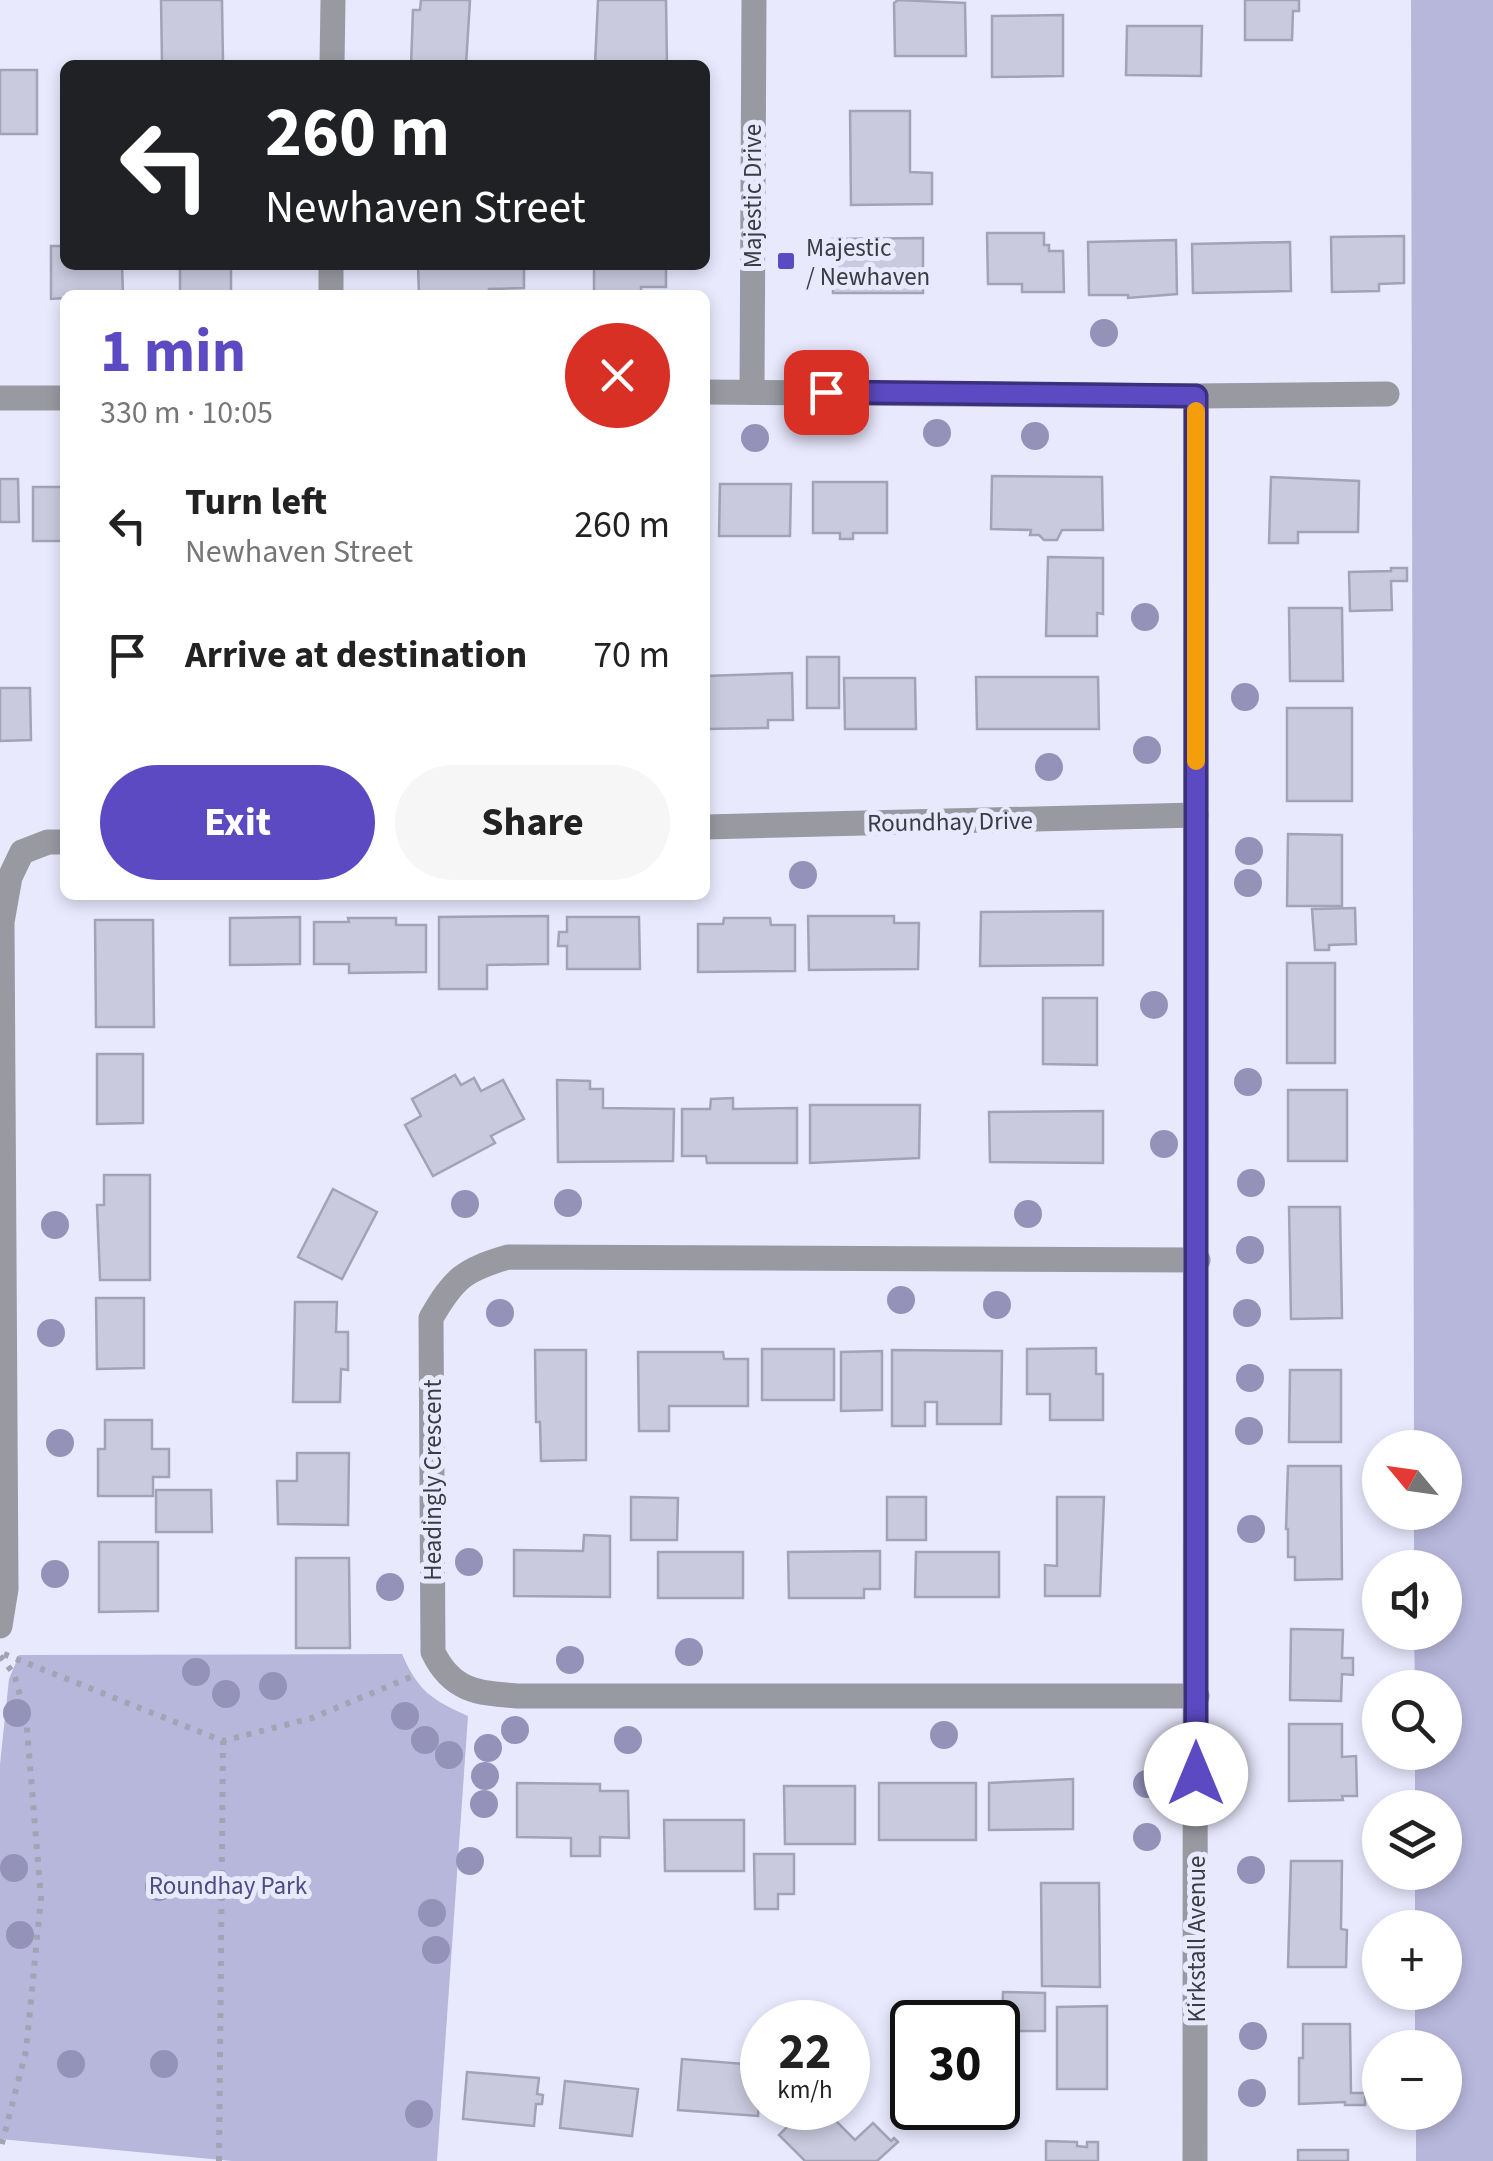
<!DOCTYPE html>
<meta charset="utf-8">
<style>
body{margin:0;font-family:"Source Sans 3",sans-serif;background:#f6f6f6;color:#222;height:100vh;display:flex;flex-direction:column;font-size:38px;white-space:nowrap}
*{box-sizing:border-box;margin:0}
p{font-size:32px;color:#767676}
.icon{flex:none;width:55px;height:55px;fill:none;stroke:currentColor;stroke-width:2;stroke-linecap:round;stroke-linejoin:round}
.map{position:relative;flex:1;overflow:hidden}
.side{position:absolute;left:60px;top:290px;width:650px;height:610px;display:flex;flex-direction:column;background:#fff;border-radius:15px;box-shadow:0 5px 15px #0003}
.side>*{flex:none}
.banner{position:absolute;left:60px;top:60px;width:650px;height:210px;border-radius:15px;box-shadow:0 5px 15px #0003;background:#202124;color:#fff;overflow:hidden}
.needle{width:65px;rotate:299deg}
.controls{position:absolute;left:1362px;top:1430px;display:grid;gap:20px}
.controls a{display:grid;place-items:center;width:100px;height:100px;border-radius:50%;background:#fff;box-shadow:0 5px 15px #0003;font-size:50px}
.speed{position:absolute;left:740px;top:2000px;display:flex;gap:20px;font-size:50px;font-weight:700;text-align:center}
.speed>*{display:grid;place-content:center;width:130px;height:130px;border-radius:50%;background:#fff;box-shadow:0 5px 15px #0003;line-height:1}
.speed small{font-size:25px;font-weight:400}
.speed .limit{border:5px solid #111;border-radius:15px;background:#fff;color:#111}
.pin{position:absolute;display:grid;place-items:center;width:85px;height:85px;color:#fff;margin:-42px;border-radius:20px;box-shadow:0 5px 15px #0006}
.me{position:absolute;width:110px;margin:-55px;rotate:0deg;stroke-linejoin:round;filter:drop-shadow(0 0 8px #0008)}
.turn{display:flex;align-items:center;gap:35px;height:210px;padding:0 40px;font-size:45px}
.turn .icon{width:130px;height:130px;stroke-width:2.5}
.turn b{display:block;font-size:70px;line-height:85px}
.round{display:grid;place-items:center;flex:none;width:105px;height:105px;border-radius:52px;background:#f6f6f6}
.head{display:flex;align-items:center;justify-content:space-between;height:170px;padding:0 40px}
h1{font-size:60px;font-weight:700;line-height:75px;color:#5c4ac2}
.action{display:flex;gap:20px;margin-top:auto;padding:20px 40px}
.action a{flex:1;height:115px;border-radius:60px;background:#5c4ac2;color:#fff;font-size:40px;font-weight:700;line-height:115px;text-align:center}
.action a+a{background:#f6f6f6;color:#222}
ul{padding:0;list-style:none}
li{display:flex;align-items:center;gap:30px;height:130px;padding:0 40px}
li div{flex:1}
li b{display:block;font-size:38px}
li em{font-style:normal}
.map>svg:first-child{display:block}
.green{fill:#b7b7dc}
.building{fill:#c9cade;stroke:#a2a3b6;stroke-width:2.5}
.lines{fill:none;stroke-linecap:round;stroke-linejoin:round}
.path{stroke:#a3a3b3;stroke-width:6;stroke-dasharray:5 8;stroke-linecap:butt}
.minor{stroke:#9999a2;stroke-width:25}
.tree{fill:#9492b9}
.route-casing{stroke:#3c307e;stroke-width:25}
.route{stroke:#5c4ac2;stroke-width:18}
.slow{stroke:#f59e0b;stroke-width:18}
.poi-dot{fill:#5c4ac2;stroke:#e9e9fe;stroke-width:4}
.labels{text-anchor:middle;stroke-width:10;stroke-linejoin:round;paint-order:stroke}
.street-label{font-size:25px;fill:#3b3b43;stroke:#e9e9fe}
.poi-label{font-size:25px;fill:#3b3b43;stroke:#e9e9fe;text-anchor:start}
.park-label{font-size:25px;fill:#4e4b81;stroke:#e9e9fe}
</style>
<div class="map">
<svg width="1493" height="2161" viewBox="0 0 1493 2161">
<rect width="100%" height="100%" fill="#e9e9fe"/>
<g class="green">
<path d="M 1411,0 L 1493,0 L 1493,2161 L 1416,2161 L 1416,2113 L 1445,2112 L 1445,2048 L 1415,2047 L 1415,1993 L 1445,1992 L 1445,1928 L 1415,1927 L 1415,1873 L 1445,1872 L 1445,1808 L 1415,1807 L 1415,1753 L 1445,1752 L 1445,1688 L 1415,1687 L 1414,1633 L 1445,1632 L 1445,1568 L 1414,1567 L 1414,1513 L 1445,1512 L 1445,1448 L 1414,1447 Z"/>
<path d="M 402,1654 C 418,1691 432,1700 468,1716 L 437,2161 L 232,2161 L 0,2139 L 0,1764 L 9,1679 L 19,1655 Z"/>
</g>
<g class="building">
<path d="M 161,0 L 222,0 L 223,62 L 162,63 Z"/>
<path d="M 421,0 L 470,0 L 466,65 L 411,65 L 413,10 L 420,10 Z"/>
<path d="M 598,0 L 666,0 L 667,65 L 595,65 Z"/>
<path d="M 898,0 L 965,3 L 966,56 L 895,56 L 894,3 Z"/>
<path d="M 1245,0 L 1299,0 L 1299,11 L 1293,11 L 1292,40 L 1245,40 Z"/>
<path d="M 1063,15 L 1063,76 L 992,77 L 992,16 Z"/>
<path d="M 1127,26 L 1202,26 L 1201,76 L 1126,75 Z"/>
<rect x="0" y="70" width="37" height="64"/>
<path d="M 850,111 L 910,111 L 910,172 L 932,173 L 932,204 L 851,205 Z"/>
<path d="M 987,233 L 1044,233 L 1044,245 L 1049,245 L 1049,251 L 1063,251 L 1064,292 L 1022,292 L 1022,284 L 988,284 Z"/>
<path d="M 1404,236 L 1404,283 L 1379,284 L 1379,291 L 1332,292 L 1331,237 Z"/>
<path d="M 923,238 L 923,293 L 833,293 L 832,239 Z"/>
<path d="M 1176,240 L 1177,294 L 1128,298 L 1128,295 L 1089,295 L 1088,242 Z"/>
<path d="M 1290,242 L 1291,291 L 1193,293 L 1192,244 Z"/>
<path d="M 51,246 L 65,246 L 65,265 L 122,265 L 123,295 L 65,295 L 65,298 L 51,299 Z"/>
<rect x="180" y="265" width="51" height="30"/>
<path d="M 418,265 L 524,265 L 524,288 L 489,289 L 490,295 L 419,295 Z"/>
<path d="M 594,265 L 666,265 L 666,287 L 641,287 L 641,295 L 594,295 Z"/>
<path d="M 992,476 L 1102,477 L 1103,530 L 1062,530 L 1057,540 L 1044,540 L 1039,535 L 1030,535 L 1031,530 L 991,529 Z"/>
<path d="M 1271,477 L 1359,481 L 1358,532 L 1298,532 L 1298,543 L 1269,543 Z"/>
<path d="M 0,479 L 18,479 L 19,522 L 0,522 Z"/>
<path d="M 813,482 L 887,482 L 887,533 L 853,533 L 853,539 L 840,539 L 840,533 L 813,533 Z"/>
<path d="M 720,484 L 791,484 L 790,536 L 719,536 Z"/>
<rect x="33" y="487" width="32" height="54"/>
<path d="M 1048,557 L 1103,558 L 1103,614 L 1097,613 L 1097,636 L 1046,636 Z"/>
<path d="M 1391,568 L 1407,568 L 1407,581 L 1391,581 L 1392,610 L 1350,611 L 1349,572 L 1391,571 Z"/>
<path d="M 1289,608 L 1342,608 L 1343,681 L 1290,681 Z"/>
<rect x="807" y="657" width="32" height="51"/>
<path d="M 792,673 L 793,720 L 768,720 L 768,728 L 705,729 L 705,676 Z"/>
<path d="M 976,677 L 1098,677 L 1099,729 L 977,729 Z"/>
<path d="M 844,678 L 915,678 L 916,729 L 845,729 Z"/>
<path d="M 0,688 L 30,688 L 31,740 L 0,741 Z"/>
<rect x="1287" y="708" width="65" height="93"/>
<path d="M 1288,834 L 1342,835 L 1342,906 L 1287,906 Z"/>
<path d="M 1355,908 L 1356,944 L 1329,945 L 1329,950 L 1315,950 L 1312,909 Z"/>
<path d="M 1103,911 L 1103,965 L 980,966 L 981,912 Z"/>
<path d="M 548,916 L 548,964 L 487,965 L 487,989 L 439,989 L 439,917 Z"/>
<path d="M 808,916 L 894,916 L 894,923 L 919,923 L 918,969 L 809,970 Z"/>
<path d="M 300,917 L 300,964 L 230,965 L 230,918 Z"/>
<path d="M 567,917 L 639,917 L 640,969 L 567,969 L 567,946 L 558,946 L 559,932 L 567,932 Z"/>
<path d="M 348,918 L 396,918 L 396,925 L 426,925 L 426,972 L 349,973 L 349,964 L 314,964 L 314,922 L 349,922 Z"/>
<path d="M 724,918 L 770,918 L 771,925 L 795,925 L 795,971 L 698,972 L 698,924 L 723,924 Z"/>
<path d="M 95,920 L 153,920 L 154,1027 L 96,1027 Z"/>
<rect x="1287" y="963" width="48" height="100"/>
<path d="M 1043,998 L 1097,998 L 1097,1065 L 1043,1064 Z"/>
<path d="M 97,1054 L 143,1054 L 143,1123 L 97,1124 Z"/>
<path d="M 455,1075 L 461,1085 L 474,1078 L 481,1091 L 503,1080 L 524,1119 L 491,1136 L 495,1143 L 433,1176 L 405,1125 L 421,1116 L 412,1099 Z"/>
<path d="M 557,1080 L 590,1081 L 590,1089 L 603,1089 L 603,1108 L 674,1109 L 673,1161 L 558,1162 Z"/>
<rect x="1288" y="1090" width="59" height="71"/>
<path d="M 733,1098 L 733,1109 L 797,1108 L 797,1163 L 707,1163 L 706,1156 L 682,1156 L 682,1109 L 710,1109 L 711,1099 Z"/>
<path d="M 810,1105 L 920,1105 L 919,1158 L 810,1163 Z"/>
<path d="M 1103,1111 L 1103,1163 L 990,1162 L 989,1112 Z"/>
<path d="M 104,1175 L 150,1175 L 150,1280 L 100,1280 L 97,1205 L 104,1205 Z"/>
<path d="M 333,1189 L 377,1212 L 342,1279 L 298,1257 Z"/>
<path d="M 1289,1207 L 1340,1207 L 1342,1318 L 1291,1319 Z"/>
<path d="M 96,1298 L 144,1298 L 144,1368 L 97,1369 Z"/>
<path d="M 295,1302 L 337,1302 L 336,1332 L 348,1332 L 348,1370 L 341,1369 L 340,1402 L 293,1402 Z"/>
<path d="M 1096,1348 L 1096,1374 L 1103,1374 L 1103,1420 L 1050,1420 L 1050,1394 L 1027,1394 L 1027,1349 Z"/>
<rect x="762" y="1349" width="72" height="51"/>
<path d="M 535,1350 L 586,1350 L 586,1460 L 541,1461 L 540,1422 L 536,1422 Z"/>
<path d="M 892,1350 L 1002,1351 L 1001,1424 L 937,1424 L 937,1402 L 925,1402 L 925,1426 L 892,1426 Z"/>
<path d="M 882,1351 L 882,1410 L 841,1411 L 841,1352 Z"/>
<path d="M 638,1352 L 723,1352 L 724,1359 L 748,1359 L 748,1406 L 669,1406 L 669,1431 L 639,1431 Z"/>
<path d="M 1290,1370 L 1341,1370 L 1341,1442 L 1289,1442 Z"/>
<path d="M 105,1420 L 152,1420 L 152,1449 L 169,1449 L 169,1477 L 153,1477 L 153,1496 L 98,1496 L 98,1449 L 105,1449 Z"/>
<path d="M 297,1453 L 349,1453 L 348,1525 L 278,1524 L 277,1481 L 297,1481 Z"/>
<path d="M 1288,1466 L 1341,1466 L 1342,1579 L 1295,1580 L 1295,1557 L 1288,1557 L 1288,1529 L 1286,1529 Z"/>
<path d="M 156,1490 L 211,1490 L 212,1532 L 156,1532 Z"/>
<path d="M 631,1497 L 678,1498 L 677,1540 L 631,1540 Z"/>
<rect x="887" y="1497" width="39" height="43"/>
<path d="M 1057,1497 L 1104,1497 L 1100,1596 L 1045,1596 L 1045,1565 L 1057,1566 Z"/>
<path d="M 584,1535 L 610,1536 L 610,1597 L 514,1596 L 514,1550 L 583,1551 Z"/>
<path d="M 99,1542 L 158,1542 L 158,1611 L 99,1612 Z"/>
<path d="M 880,1551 L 880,1589 L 864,1589 L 864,1598 L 789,1598 L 788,1552 Z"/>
<rect x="658" y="1552" width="85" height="46"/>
<path d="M 916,1552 L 999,1552 L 999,1597 L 915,1597 Z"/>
<path d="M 296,1558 L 349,1558 L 350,1648 L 296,1648 Z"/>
<path d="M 1291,1629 L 1343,1630 L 1342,1658 L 1353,1658 L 1353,1675 L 1342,1674 L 1341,1701 L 1290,1700 Z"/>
<path d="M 1289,1724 L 1342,1724 L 1342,1757 L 1356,1756 L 1357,1796 L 1342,1796 L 1343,1800 L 1289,1801 Z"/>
<path d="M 1073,1779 L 1073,1829 L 989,1830 L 989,1783 Z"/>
<path d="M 517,1783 L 600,1784 L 600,1791 L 628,1791 L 629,1838 L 600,1837 L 600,1856 L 571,1856 L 571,1838 L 517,1837 Z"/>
<rect x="879" y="1783" width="97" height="57"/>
<path d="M 784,1786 L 855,1786 L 855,1844 L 785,1844 Z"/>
<path d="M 664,1820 L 744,1820 L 744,1871 L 665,1871 Z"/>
<path d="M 754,1854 L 794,1854 L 794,1894 L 778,1894 L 778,1909 L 755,1909 Z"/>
<path d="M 1291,1861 L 1342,1861 L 1341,1929 L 1347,1930 L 1346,1967 L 1288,1967 Z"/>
<path d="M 1041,1883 L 1099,1883 L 1100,1987 L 1042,1986 Z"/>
<path d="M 1003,1992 L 1045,1993 L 1045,2031 L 1002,2031 Z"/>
<path d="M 1107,2006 L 1107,2089 L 1057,2089 L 1057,2007 Z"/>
<path d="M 1303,2024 L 1350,2024 L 1351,2093 L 1365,2093 L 1365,2105 L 1345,2105 L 1345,2102 L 1299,2104 L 1299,2058 L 1303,2058 Z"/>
<path d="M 758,2051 L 762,2051 L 762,2101 L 759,2100 L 758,2116 L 678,2110 L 682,2059 L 757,2065 Z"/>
<path d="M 467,2072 L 539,2078 L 537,2094 L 543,2095 L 542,2104 L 536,2104 L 534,2126 L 463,2119 Z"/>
<path d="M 565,2081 L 638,2089 L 632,2136 L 560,2128 Z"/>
<path d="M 806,2108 L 823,2108 L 855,2140 L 873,2123 L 891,2141 L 894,2138 L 898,2142 L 877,2161 L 805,2161 L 779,2135 Z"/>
<path d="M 1046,2141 L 1077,2142 L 1077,2146 L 1087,2147 L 1087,2142 L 1098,2142 L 1098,2161 L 1046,2161 Z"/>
<rect x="1298" y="2150" width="50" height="11"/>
</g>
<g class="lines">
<g class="path">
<path d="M 4,1654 L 223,1741 L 312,1718 L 413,1676"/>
<path d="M 0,1656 L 14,1674 L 26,1717 L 41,1898 L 26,2051 L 0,2151"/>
<path d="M 219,2161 L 223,1741"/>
</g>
<g class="minor">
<path d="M 332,65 L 333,0"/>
<path d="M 331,295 L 331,265"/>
<path d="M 705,392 L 1196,396 L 1387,394"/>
<path d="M 752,392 L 754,0"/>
<path d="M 0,398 L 65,398"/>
<path d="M 705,827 L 1196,815"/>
<path d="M 0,1626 L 6,1589 L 2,922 L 10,877 L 22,852 L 48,842 L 65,842"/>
<path d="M 1197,1696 L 518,1696 C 479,1693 452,1692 433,1652 L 431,1318 C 454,1278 464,1270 508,1257 L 1198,1260"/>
<path d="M 1195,2161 L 1196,396"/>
</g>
</g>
<g class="tree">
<circle cx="1104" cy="333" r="14"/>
<circle cx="937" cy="433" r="14"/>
<circle cx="1035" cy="436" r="14"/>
<circle cx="755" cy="438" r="14"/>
<circle cx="1145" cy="617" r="14"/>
<circle cx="1245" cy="697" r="14"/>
<circle cx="1147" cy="750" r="14"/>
<circle cx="1049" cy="767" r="14"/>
<circle cx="1249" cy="851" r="14"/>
<circle cx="803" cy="875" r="14"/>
<circle cx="1248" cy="883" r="14"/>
<circle cx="1154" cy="1005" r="14"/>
<circle cx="1248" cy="1082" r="14"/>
<circle cx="1164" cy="1144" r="14"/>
<circle cx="1251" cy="1183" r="14"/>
<circle cx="568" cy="1203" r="14"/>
<circle cx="465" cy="1204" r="14"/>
<circle cx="1028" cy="1214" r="14"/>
<circle cx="55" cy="1225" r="14"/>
<circle cx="1250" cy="1250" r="14"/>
<circle cx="901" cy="1300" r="14"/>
<circle cx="997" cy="1305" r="14"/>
<circle cx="500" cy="1313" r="14"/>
<circle cx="1247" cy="1313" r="14"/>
<circle cx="51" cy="1333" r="14"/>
<circle cx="1250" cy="1378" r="14"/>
<circle cx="1249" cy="1431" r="14"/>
<circle cx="60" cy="1443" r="14"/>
<circle cx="1251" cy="1529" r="14"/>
<circle cx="469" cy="1562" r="14"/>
<circle cx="55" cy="1574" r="14"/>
<circle cx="390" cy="1587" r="14"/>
<circle cx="689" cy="1652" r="14"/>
<circle cx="570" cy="1660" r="14"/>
<circle cx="196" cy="1672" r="14"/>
<circle cx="273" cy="1686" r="14"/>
<circle cx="226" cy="1694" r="14"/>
<circle cx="17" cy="1713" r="14"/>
<circle cx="405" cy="1716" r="14"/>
<circle cx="515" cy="1730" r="14"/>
<circle cx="944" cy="1735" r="14"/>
<circle cx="425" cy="1740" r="14"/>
<circle cx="628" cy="1740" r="14"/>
<circle cx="488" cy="1748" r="14"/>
<circle cx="449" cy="1755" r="14"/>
<circle cx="485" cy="1776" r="14"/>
<circle cx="1147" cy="1784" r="14"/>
<circle cx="484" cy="1804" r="14"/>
<circle cx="1147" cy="1837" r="14"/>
<circle cx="470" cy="1861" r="14"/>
<circle cx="14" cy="1868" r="14"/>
<circle cx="1251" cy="1870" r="14"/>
<circle cx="159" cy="1887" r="14"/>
<circle cx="432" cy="1913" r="14"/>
<circle cx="20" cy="1935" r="14"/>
<circle cx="436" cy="1950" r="14"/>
<circle cx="1253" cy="2036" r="14"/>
<circle cx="71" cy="2064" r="14"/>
<circle cx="164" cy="2064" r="14"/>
<circle cx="1252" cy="2093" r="14"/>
<circle cx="419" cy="2114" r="14"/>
</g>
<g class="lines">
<defs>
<path id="route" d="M 826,392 L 1196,396 L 1196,1774"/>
</defs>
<use href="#route" class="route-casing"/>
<use href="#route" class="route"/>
<path class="slow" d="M 1196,411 L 1196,761"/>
</g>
<rect class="poi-dot" x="776" y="251" width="20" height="20" rx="5"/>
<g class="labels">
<g class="street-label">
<text transform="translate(752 196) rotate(-90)" y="9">Majestic Drive</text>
<text transform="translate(950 821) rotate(-1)" y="9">Roundhay Drive</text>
<text transform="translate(432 1480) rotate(-90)" y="9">Headingly Crescent</text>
<text transform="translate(1196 1939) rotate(-90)" y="9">Kirkstall Avenue</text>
</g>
<g class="poi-label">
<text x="806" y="256">Majestic<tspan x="806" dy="29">/ Newhaven</tspan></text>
</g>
<g class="park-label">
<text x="228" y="1894">Roundhay Park</text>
</g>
</g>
</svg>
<div class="controls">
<a><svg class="needle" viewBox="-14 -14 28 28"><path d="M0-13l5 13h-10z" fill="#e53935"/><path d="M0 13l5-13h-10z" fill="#767676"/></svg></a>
<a><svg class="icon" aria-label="sound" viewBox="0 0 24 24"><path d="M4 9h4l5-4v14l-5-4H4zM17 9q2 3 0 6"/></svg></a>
<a><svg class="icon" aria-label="search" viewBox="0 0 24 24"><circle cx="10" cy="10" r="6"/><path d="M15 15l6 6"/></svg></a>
<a><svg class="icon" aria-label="layers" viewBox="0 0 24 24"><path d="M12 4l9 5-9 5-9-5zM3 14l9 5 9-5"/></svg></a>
<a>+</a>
<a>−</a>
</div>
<div class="speed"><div>22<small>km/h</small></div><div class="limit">30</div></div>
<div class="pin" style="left:826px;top:392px;background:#d93025"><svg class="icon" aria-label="arrive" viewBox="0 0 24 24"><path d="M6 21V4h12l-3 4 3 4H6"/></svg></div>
<svg class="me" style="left:1196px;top:1774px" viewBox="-20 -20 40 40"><circle r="19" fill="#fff"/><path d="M0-13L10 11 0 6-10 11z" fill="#5c4ac2"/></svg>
<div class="banner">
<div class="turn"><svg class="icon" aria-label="left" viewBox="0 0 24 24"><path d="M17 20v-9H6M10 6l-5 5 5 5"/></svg><div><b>260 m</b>Newhaven Street</div></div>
</div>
<section class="side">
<div class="head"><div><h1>1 min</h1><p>330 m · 10:05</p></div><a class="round" style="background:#d93025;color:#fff"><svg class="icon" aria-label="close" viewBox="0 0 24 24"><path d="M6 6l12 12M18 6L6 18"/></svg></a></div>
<ul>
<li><svg class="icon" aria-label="left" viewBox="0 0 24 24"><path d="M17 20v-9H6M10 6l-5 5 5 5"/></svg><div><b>Turn left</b><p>Newhaven Street</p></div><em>260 m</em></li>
<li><svg class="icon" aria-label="arrive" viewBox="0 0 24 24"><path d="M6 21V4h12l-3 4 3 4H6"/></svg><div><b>Arrive at destination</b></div><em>70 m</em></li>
</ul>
<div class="action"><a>Exit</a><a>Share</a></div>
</section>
</div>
